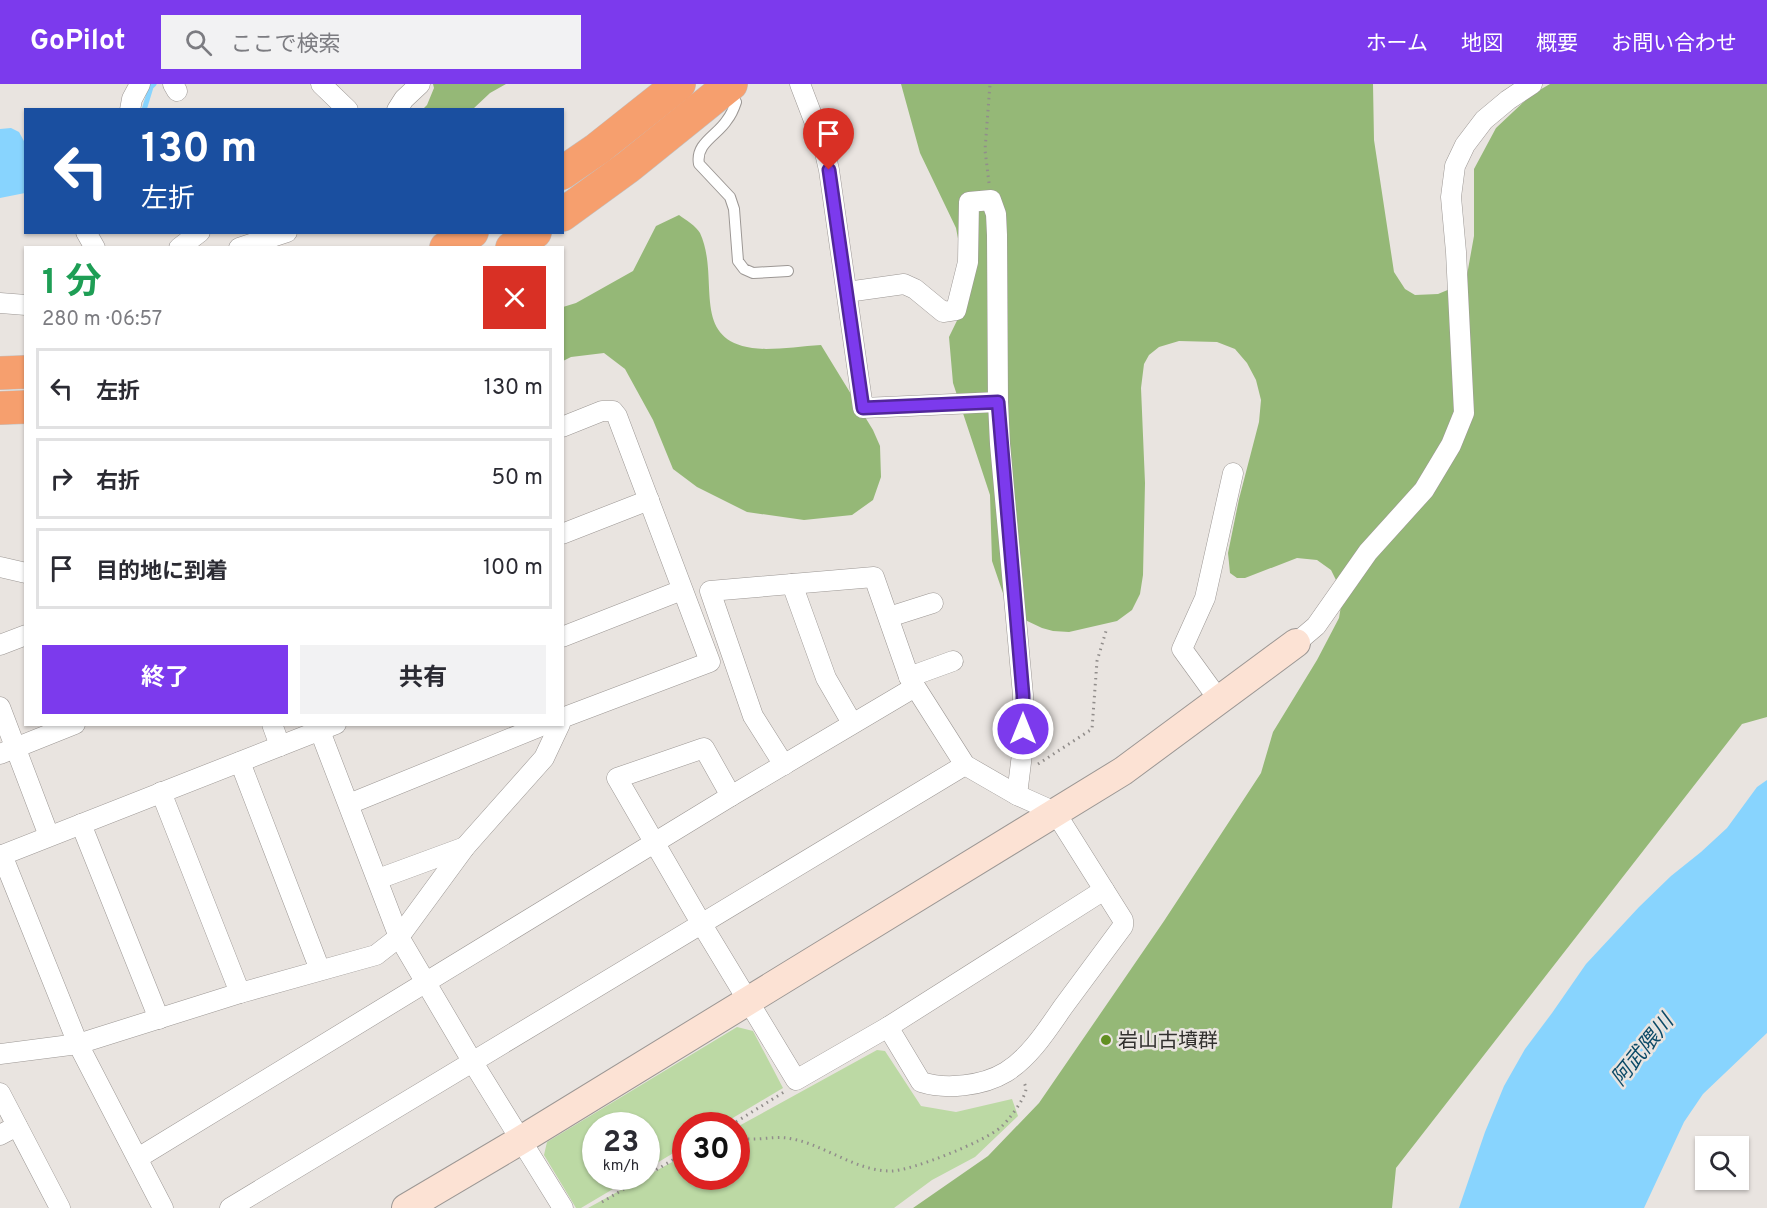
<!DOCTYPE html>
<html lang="ja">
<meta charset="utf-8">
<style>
body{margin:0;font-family:Overpass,"Noto Sans JP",sans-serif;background:#f2f2f3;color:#2b2b33;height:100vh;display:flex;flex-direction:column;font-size:22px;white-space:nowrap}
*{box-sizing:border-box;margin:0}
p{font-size:20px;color:#7c7c81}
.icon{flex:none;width:33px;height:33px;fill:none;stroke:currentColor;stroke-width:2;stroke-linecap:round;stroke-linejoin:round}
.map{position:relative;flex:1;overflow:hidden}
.drawer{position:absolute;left:24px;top:162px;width:540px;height:480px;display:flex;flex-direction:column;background:#fff;border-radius:0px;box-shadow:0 2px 4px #0004}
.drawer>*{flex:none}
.top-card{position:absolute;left:24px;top:24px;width:540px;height:126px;border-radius:0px;box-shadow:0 2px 4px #0004;background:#1a4fa0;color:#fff;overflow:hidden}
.fabs{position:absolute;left:1695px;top:1052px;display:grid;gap:12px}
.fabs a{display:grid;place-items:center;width:54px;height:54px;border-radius:0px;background:#fff;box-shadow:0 2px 4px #0004;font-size:30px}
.speed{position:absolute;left:582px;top:1028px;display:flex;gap:12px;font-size:30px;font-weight:700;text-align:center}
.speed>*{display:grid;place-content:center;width:78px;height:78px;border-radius:50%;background:#fff;box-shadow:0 2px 4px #0004;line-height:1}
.speed small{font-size:15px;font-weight:400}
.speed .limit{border:9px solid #d22;background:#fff;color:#111}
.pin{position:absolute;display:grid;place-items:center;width:51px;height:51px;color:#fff;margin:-62px -26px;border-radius:50% 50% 50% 0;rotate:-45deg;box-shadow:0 0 6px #0007}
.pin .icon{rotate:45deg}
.me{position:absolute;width:66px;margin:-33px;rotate:0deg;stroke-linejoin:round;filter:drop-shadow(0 0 4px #0008)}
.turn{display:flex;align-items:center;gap:21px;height:126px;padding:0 18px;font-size:27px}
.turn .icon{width:78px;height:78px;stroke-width:2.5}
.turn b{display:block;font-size:42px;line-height:51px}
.round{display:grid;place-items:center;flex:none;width:63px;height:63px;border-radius:0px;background:#f2f2f3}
.summary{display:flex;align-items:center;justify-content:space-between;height:102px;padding:0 18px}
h1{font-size:36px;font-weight:700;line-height:45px;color:#1e9e55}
.action{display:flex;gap:12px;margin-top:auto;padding:12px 18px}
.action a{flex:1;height:69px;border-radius:0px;background:#7c3aed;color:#fff;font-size:24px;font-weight:700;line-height:69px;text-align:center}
.action a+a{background:#f2f2f3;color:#2b2b33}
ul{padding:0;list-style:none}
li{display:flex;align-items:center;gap:18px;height:81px;margin:0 12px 9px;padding:0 6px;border:3px solid #e1e1e2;border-radius:0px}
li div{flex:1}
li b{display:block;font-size:22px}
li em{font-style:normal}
header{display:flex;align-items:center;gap:36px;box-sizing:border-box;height:84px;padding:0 30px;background:#7c3aed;color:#fff}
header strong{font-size:28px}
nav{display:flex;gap:33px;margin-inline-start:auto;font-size:21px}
.search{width:420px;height:54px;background:#f2f2f3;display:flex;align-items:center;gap:15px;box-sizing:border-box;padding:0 21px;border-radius:0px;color:#7c7c81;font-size:22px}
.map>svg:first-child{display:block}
.green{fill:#bcd9a4}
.forest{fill:#95b877}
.water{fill:#88d4fe}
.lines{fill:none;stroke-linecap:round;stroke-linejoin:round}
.stream{stroke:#88d4fe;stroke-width:5}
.lane-casing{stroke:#9c9794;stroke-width:12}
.street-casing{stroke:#9c9794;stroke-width:21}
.secondary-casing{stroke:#9c9794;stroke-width:30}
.highway-casing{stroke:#c2c1c1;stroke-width:34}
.path{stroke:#918d8b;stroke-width:3;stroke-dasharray:1.5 4.5;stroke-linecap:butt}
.lane{stroke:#fff;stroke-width:10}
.street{stroke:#fff;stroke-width:20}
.secondary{stroke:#fce2d4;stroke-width:28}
.highway{stroke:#f69f6e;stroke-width:33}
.route-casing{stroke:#51269a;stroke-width:15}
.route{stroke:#7c3aed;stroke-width:10}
.poi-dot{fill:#628f22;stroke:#e9e4e0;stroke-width:2}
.labels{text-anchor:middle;stroke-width:5;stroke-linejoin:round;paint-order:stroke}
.poi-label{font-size:20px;fill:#32302f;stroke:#e9e4e0;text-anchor:start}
.water-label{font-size:21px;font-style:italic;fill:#0c4a67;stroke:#e9e4e0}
</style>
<header>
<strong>GoPilot</strong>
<div class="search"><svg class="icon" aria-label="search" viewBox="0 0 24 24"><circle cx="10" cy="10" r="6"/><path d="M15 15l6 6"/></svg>ここで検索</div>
<nav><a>ホーム</a><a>地図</a><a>概要</a><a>お問い合わせ</a></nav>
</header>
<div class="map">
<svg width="1767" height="1124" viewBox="0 0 1767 1124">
<rect width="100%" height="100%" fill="#e9e4e0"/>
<g class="green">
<path d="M 737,943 L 753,947 L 783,1004 L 721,1041 L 686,1041 L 685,1062 L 647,1085 L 646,1041 L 596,1041 L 596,1092 L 635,1092 L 581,1124 L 576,1124 L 544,1071 L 547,1058 Z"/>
<path d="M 877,966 L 885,967 L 921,1022 L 956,1028 L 1012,1015 L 1018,1032 L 975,1073 L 932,1096 L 894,1124 L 588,1124 L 685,1071 L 686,1092 L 736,1092 L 737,1043 Z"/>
</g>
<g class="forest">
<path d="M 433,0 L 506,0 L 490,9 L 473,25 L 423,25 L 427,21 L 434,4 Z"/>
<path d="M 901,0 L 1373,0 L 1374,56 L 1394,188 L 1405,205 L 1415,211 L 1438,210 L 1450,205 L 1467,191 L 1474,152 L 1474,85 L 1496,44 L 1531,11 L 1550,0 L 1767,0 L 1767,633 L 1742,640 L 1396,1084 L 1392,1124 L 913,1124 L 988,1072 L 1039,1019 L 1164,837 L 1261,689 L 1273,648 L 1317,576 L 1339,534 L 1343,510 L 1331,486 L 1317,476 L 1297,474 L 1245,494 L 1237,494 L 1230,489 L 1228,469 L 1239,415 L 1259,338 L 1261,316 L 1256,296 L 1247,279 L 1235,265 L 1217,258 L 1179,257 L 1159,263 L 1149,271 L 1144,280 L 1141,304 L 1145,399 L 1143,491 L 1140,510 L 1132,526 L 1117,537 L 1069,548 L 1053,547 L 1042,544 L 1023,535 L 1007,521 L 992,477 L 990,411 L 953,299 L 949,253 L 969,212 L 956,144 L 920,69 Z"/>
<path d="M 679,131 C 686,136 696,142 700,149 C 722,197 685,263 766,265 C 784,265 803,262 821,261 L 873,346 L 880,362 L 881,393 L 873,416 L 852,431 L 804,436 L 747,428 L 697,403 L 673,385 L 653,336 L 625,285 L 604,269 L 571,273 L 563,277 L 563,223 L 576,219 L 633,187 L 656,142 Z"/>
</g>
<g class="water">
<path d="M 11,44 L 19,48 L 25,59 L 25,109 L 0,114 L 0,45 Z"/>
<path d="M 1767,696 L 1767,949 L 1703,1010 L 1684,1038 L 1644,1124 L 1459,1124 L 1485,1048 L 1504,1002 L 1525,965 L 1552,929 L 1586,880 L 1639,823 L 1671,792 L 1701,768 L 1727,744 L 1757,703 Z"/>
</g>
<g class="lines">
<path class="stream" d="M 144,26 L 151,3 L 154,0"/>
<defs>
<path id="lane" d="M 728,6 L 736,18 C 734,24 731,31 727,36 C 718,51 695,59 699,80 L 730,113 L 734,125 L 738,177 L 744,185 L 753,189 L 788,187"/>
<g id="street">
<path d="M 173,0 L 177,7"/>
<path d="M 321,0 L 348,26"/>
<path d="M 800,0 L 823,60 L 829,86 L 863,324 L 998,318"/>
<path d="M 130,26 L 132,15 L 140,0"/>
<path d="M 397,26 L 404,15 L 420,0"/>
<path d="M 86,148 L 95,164"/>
<path d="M 179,164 L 200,148"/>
<path d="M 239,164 L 287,148"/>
<path d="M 847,208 L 904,200 L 915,205 L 943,228 L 956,226 L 968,178 L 969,118 L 991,116 L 996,130 L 997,151 L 998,318 L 1000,360 L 1023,611 L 1023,662 L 1017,711"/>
<path d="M 0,219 L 26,221"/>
<path d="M 562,343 L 602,327 L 613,327 L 617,332 L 710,578 L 562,634"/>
<path d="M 562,450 L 649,416"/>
<path d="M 0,483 L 26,489"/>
<path d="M 792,500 L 826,594 L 852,639"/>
<path d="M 889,533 L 933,519"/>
<path d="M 562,553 L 682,506"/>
<path d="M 1296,559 L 1316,542 L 1368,468 L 1424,406 L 1451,361 L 1464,329 L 1456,168 L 1451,113 L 1455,82 L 1465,61 L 1484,36 L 1508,16 L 1532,0"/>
<path d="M 0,561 L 26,551"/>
<path d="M 909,593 L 953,577"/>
<path d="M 1219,616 L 1182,565 L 1205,514 L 1233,389"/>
<path d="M 0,623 L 49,752"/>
<path d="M 272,640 L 280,662"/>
<path d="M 320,647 L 399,853 L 472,977 L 563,1124"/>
<path d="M 0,670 L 75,640"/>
<path d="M 240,678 L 320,886"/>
<path d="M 784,681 L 753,632 L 710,507 L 874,493 L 909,593 L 965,681 L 1017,711 L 1055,728 L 1123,836 L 1123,842 C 1103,869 1083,896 1063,923 C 1047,946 1030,973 1006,988 C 983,1002 946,1006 921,998 L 888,943"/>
<path d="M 161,708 L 240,909"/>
<path d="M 731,712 L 704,664 L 617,694 L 701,839 L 796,996 L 888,943 L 1104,806"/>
<path d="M 349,720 L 546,640"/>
<path d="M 81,740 L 159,935"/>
<path d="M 2,771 L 78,960 L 163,1124"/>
<path d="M 0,772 L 336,640"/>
<path d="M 378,795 L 465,763"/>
<path d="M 0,970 L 78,960 L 240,909 L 376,871 L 399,853 L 465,763 L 544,674 L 560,640"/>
<path d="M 0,1009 L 60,1124"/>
<path d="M 0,1051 L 17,1042"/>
<path d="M 138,1074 L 731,712 L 915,603"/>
<path d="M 230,1124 L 965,681"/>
</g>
<path id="secondary" d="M 406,1124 L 521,1056 L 1123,687 L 1296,559"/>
<g id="highway">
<path d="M 562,89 L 597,65 L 679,0"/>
<path d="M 562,131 L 628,83 L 731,0"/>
<path d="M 446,164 L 472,148"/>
<path d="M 512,164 L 535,148"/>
<path d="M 0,289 L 26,288"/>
<path d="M 0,324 L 26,323"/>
</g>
</defs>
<use href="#lane" class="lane-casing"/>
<use href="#street" class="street-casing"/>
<use href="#secondary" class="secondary-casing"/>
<use href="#highway" class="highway-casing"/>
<g class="path">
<path d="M 989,99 L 985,66 L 990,0"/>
<path d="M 1038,680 L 1092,645 L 1097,577 L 1106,547"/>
<path d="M 731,1041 L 784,1008"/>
<path d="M 736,1053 C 752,1058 771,1052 787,1054 C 823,1059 854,1087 891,1087 C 911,1087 986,1057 1001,1043 C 1008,1037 1025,1015 1026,1005 C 1026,1002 1024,999 1023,996"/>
<path d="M 646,1092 L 686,1068"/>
<path d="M 602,1118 L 646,1092"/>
</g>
<use href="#lane" class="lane"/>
<use href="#street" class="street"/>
<use href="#secondary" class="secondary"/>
<use href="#highway" class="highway"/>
</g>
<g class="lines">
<defs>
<path id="route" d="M 829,86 L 863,324 L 998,318 L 1023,611 L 1023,645"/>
</defs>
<use href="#route" class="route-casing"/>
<use href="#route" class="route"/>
</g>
<circle class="poi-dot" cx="1106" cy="956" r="6"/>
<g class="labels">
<g class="poi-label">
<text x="1118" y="963">岩山古墳群</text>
</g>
<g class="water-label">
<text transform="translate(1642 966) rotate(-51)" y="7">阿武隈川</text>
</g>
</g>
</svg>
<div class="fabs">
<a><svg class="icon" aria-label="search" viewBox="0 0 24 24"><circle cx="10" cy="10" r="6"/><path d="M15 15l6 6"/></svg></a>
</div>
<div class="speed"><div>23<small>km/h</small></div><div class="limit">30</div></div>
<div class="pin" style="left:829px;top:86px;background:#d93025"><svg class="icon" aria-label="arrive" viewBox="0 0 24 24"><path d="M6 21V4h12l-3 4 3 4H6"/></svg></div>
<svg class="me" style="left:1023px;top:645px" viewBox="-20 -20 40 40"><circle r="17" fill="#7c3aed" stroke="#fff" stroke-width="3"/><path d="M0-11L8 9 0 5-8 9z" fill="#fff"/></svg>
<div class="top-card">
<div class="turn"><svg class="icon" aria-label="left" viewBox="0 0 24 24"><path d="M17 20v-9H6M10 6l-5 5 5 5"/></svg><div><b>130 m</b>左折</div></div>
</div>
<section class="drawer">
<div class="summary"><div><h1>1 分</h1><p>280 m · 06:57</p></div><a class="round" style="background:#d93025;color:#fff"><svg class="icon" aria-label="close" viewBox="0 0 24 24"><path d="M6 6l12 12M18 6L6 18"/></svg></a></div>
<ul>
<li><svg class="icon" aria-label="left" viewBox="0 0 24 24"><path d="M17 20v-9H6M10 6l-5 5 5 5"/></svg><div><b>左折</b></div><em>130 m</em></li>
<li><svg class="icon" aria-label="right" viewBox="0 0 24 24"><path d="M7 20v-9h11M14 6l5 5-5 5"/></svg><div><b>右折</b></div><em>50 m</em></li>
<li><svg class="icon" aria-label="arrive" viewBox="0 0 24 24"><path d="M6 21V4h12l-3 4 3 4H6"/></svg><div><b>目的地に到着</b></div><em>100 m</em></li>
</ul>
<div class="action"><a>終了</a><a>共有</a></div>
</section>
</div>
